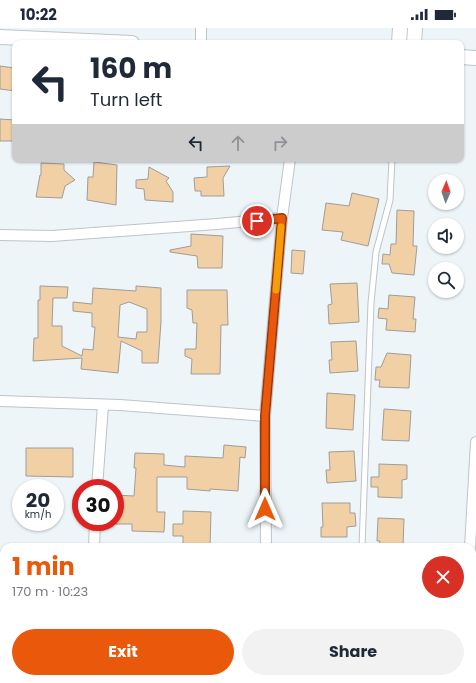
<!DOCTYPE html>
<meta charset="utf-8">
<style>
body{margin:0;font-family:Poppins,sans-serif;background:#f2f2f3;color:#1f2937;height:100vh;display:flex;flex-direction:column;font-size:15px;white-space:nowrap}
*{box-sizing:border-box;margin:0}
p{font-size:13px;color:#747a83}
.icon{flex:none;width:22px;height:22px;fill:none;stroke:currentColor;stroke-width:2;stroke-linecap:round;stroke-linejoin:round}
.map{position:relative;flex:1;overflow:hidden}
.drawer{position:absolute;left:0px;top:515px;width:476px;height:140px;display:flex;flex-direction:column;background:#fff;border-radius:12px 12px 0 0;box-shadow:0 1px 3px #0004}
.drawer>*{flex:none}
.hud{position:absolute;left:12px;top:12px;width:452px;height:122px;border-radius:8px;box-shadow:0 1px 3px #0004;background:#fff;color:#1f2937;overflow:hidden}
.needle{width:26px;rotate:2deg}
.tools{position:absolute;left:428px;top:146px;display:grid;gap:8px}
.tools a{display:grid;place-items:center;width:36px;height:36px;border-radius:50%;background:#fff;box-shadow:0 1px 3px #0004;font-size:20px}
.speed{position:absolute;left:12px;top:451px;display:flex;gap:8px;font-size:20px;font-weight:700;text-align:center}
.speed>*{display:grid;place-content:center;width:52px;height:52px;border-radius:50%;background:#fff;box-shadow:0 1px 3px #0004;line-height:1}
.speed small{font-size:10px;font-weight:400}
.speed .limit{border:6px solid #d22;background:#fff;color:#111}
.pin{position:absolute;display:grid;place-items:center;width:34px;height:34px;color:#fff;margin:-17px;border:2px solid #fff;border-radius:50%;box-shadow:0 1px 4px #0007}
.me{position:absolute;width:44px;margin:-22px;rotate:0deg;stroke-linejoin:round;filter:drop-shadow(0 0 3px #0008)}
.turn{display:flex;align-items:center;gap:14px;height:84px;padding:0 12px;font-size:18px}
.turn .icon{width:52px;height:52px;stroke-width:2.5}
.turn b{display:block;font-size:28px;line-height:34px}
.lanes{display:flex;align-items:center;height:38px;padding:0 12px;background:#0003;justify-content:center;gap:20px;direction:ltr}
.lanes .off{opacity:.35}
.round{display:grid;place-items:center;flex:none;width:42px;height:42px;border-radius:21px;background:#f2f2f3}
.summary{display:flex;align-items:center;justify-content:space-between;height:68px;padding:0 12px}
h1{font-size:24px;font-weight:700;line-height:30px;color:#ea580c}
.cta{display:flex;gap:8px;margin-top:auto;padding:8px 12px}
.cta a{flex:1;height:46px;border-radius:24px;background:#ea580c;color:#fff;font-size:16px;font-weight:700;line-height:46px;text-align:center}
.cta a+a{background:#f2f2f3;color:#1f2937}
.status{display:flex;justify-content:space-between;align-items:center;height:28px;padding:0 20px;background:#fff;direction:ltr}
.status svg{height:11px;fill:currentColor}
.map>svg:first-child{display:block}
.building{fill:#f2d0a5;stroke:#a09c97;fill-rule:evenodd}
.lines{fill:none;stroke-linecap:round;stroke-linejoin:round}
.lane-casing{stroke:#bec4c8;stroke-width:7}
.street-casing{stroke:#bec4c8;stroke-width:12}
.secondary-casing{stroke:#bec4c8;stroke-width:16}
.lane{stroke:#fff;stroke-width:5}
.street{stroke:#fff;stroke-width:10}
.secondary{stroke:#fff;stroke-width:14}
.route-casing{stroke:#983908;stroke-width:10}
.route{stroke:#ea580c;stroke-width:7}
.slow{stroke:#f59e0b;stroke-width:7}
</style>
<div class="status"><b>10:22</b><svg viewBox="0 0 49 12"><path d="M0 12V9h3v3zM5 12V6h3v6zM10 12V3h3v9zM15 12V0h3v12zM26 1h20v11H26zM47 4h2v5h-2z"/></svg></div>
<div class="map">
<svg width="476" height="655" viewBox="0 0 476 655">
<rect width="100%" height="100%" fill="#eef5f9"/>
<g class="building">
<path d="M 0,38 L 15,40 L 15,63 L 0,61 Z"/>
<path d="M 0,91 L 15,92 L 15,113 L 0,113 Z"/>
<path d="M 94,134 L 117,137 L 116,177 L 87,172 L 88,149 L 93,149 Z"/>
<path d="M 41,135 L 64,136 L 64,142 L 75,152 L 65,158 L 62,170 L 36,169 L 40,147 L 41,147 Z"/>
<path d="M 230,138 L 223,150 L 224,168 L 201,168 L 201,163 L 195,163 L 194,150 L 207,149 L 207,139 Z"/>
<path d="M 149,139 L 169,150 L 166,153 L 173,164 L 173,174 L 145,172 L 144,161 L 136,160 L 136,152 L 148,151 Z"/>
<path d="M 352,165 L 379,171 L 368,218 L 341,212 L 343,204 L 322,202 L 326,175 L 349,178 Z"/>
<path d="M 397,182 L 414,183 L 413,218 L 417,218 L 414,247 L 392,245 L 389,236 L 382,236 L 383,226 L 390,227 L 391,216 L 396,216 Z"/>
<path d="M 191,206 L 223,208 L 222,240 L 198,240 L 197,228 L 170,224 L 170,222 L 191,218 Z"/>
<path d="M 292,222 L 305,223 L 303,246 L 291,245 Z"/>
<path d="M 357,255 L 359,294 L 329,296 L 328,277 L 332,276 L 330,256 Z"/>
<path d="M 40,258 L 68,259 L 67,270 L 53,270 L 52,298 L 62,298 L 62,318 L 82,328 L 83,321 L 93,322 L 95,299 L 92,299 L 92,285 L 73,283 L 73,274 L 92,276 L 93,260 L 136,263 L 136,258 L 161,260 L 161,294 L 158,335 L 142,335 L 142,323 L 121,313 L 118,345 L 81,341 L 82,330 L 33,333 L 34,310 L 38,310 L 38,272 L 40,272 ZM 129,274 L 147,281 L 147,304 L 137,304 L 136,311 L 118,309 L 120,277 Z"/>
<path d="M 187,262 L 227,262 L 228,297 L 221,297 L 220,346 L 191,346 L 192,331 L 185,328 L 185,321 L 196,321 L 197,295 L 193,295 L 192,282 L 187,280 Z"/>
<path d="M 389,267 L 415,269 L 413,291 L 416,291 L 415,304 L 386,302 L 387,291 L 378,290 L 379,280 L 388,281 Z"/>
<path d="M 356,313 L 358,343 L 330,345 L 329,332 L 332,332 L 331,314 Z"/>
<path d="M 387,325 L 411,327 L 409,360 L 379,359 L 380,352 L 375,352 L 376,339 L 381,339 Z"/>
<path d="M 327,365 L 355,367 L 353,402 L 326,400 Z"/>
<path d="M 384,381 L 411,383 L 409,413 L 382,412 Z"/>
<path d="M 224,417 L 246,419 L 245,430 L 240,429 L 238,463 L 210,461 L 210,463 L 187,461 L 187,449 L 157,449 L 157,484 L 165,484 L 164,504 L 132,503 L 132,496 L 115,496 L 115,467 L 134,468 L 136,440 L 134,440 L 135,425 L 164,426 L 164,437 L 185,439 L 185,428 L 223,430 Z"/>
<path d="M 26,420 L 73,420 L 73,449 L 26,448 Z"/>
<path d="M 354,423 L 356,453 L 327,455 L 326,442 L 330,442 L 329,424 Z"/>
<path d="M 379,436 L 407,437 L 407,451 L 402,452 L 402,470 L 378,469 L 378,459 L 371,459 L 371,449 L 379,449 Z"/>
<path d="M 322,475 L 350,475 L 350,485 L 355,485 L 356,498 L 347,499 L 347,509 L 321,509 L 321,499 L 323,499 Z"/>
<path d="M 183,483 L 211,484 L 210,518 L 183,517 L 183,508 L 173,508 L 173,496 L 183,496 Z"/>
<path d="M 378,490 L 404,491 L 403,519 L 379,519 L 380,513 L 377,513 Z"/>
</g>
<g class="lines">
<defs>
<g id="lane">
<path d="M 362,519 L 371,275 L 376,224 L 390,172 L 392,131"/>
<path d="M 355,655 L 355,651"/>
</g>
<g id="street">
<path d="M 201,15 L 201,0"/>
<path d="M 0,207 L 52,208 L 217,196 L 282,190"/>
<path d="M 0,373 L 120,377 L 265,388"/>
<path d="M 97,460 L 103,377"/>
<path d="M 94,519 L 95,494"/>
<path d="M 266,519 L 265,388 L 282,190 L 290,131"/>
<path d="M 470,519 L 476,414"/>
<path d="M 269,655 L 269,651"/>
<path d="M 463,655 L 464,651"/>
</g>
<g id="secondary">
<path d="M 0,9 L 132,15"/>
<path d="M 399,15 L 400,0"/>
<path d="M 414,15 L 415,0"/>
<path d="M 461,29 L 476,30"/>
</g>
</defs>
<use href="#lane" class="lane-casing"/>
<use href="#street" class="street-casing"/>
<use href="#secondary" class="secondary-casing"/>
<use href="#lane" class="lane"/>
<use href="#street" class="street"/>
<use href="#secondary" class="secondary"/>
</g>
<g class="lines">
<defs>
<path id="route" d="M 257,193 L 282,190 L 265,388 L 265,481"/>
</defs>
<use href="#route" class="route-casing"/>
<use href="#route" class="route"/>
<path class="slow" d="M 276,262 L 281,199"/>
</g>
</svg>
<div class="tools">
<a><svg class="needle" viewBox="-14 -14 28 28"><path d="M0-13l5 13h-10z" fill="#e53935"/><path d="M0 13l5-13h-10z" fill="#747a83"/></svg></a>
<a><svg class="icon" aria-label="sound" viewBox="0 0 24 24"><path d="M4 9h4l5-4v14l-5-4H4zM17 9q2 3 0 6"/></svg></a>
<a><svg class="icon" aria-label="search" viewBox="0 0 24 24"><circle cx="10" cy="10" r="6"/><path d="M15 15l6 6"/></svg></a>
</div>
<div class="speed"><div>20<small>km/h</small></div><div class="limit">30</div></div>
<div class="pin" style="left:257px;top:193px;background:#d93025"><svg class="icon" aria-label="arrive" viewBox="0 0 24 24"><path d="M6 21V4h12l-3 4 3 4H6"/></svg></div>
<svg class="me" style="left:265px;top:481px" viewBox="-20 -20 40 40"><path d="M0-17L14 15 0 8-14 15z" fill="#ea580c" stroke="#fff" stroke-width="4"/></svg>
<div class="hud">
<div class="turn"><svg class="icon" aria-label="left" viewBox="0 0 24 24"><path d="M17 20v-9H6M10 6l-5 5 5 5"/></svg><div><b>160 m</b>Turn left</div></div>
<div class="lanes"><svg class="icon" aria-label="left" viewBox="0 0 24 24"><path d="M17 20v-9H6M10 6l-5 5 5 5"/></svg><svg class="icon off" aria-label="ahead" viewBox="0 0 24 24"><path d="M12 20V5M6 11l6-6 6 6"/></svg><svg class="icon off" aria-label="right" viewBox="0 0 24 24"><path d="M7 20v-9h11M14 6l5 5-5 5"/></svg></div>
</div>
<section class="drawer">
<div class="summary"><div><h1>1 min</h1><p>170 m · 10:23</p></div><a class="round" style="background:#d93025;color:#fff"><svg class="icon" aria-label="close" viewBox="0 0 24 24"><path d="M6 6l12 12M18 6L6 18"/></svg></a></div>
<div class="cta"><a>Exit</a><a>Share</a></div>
</section>
</div>
